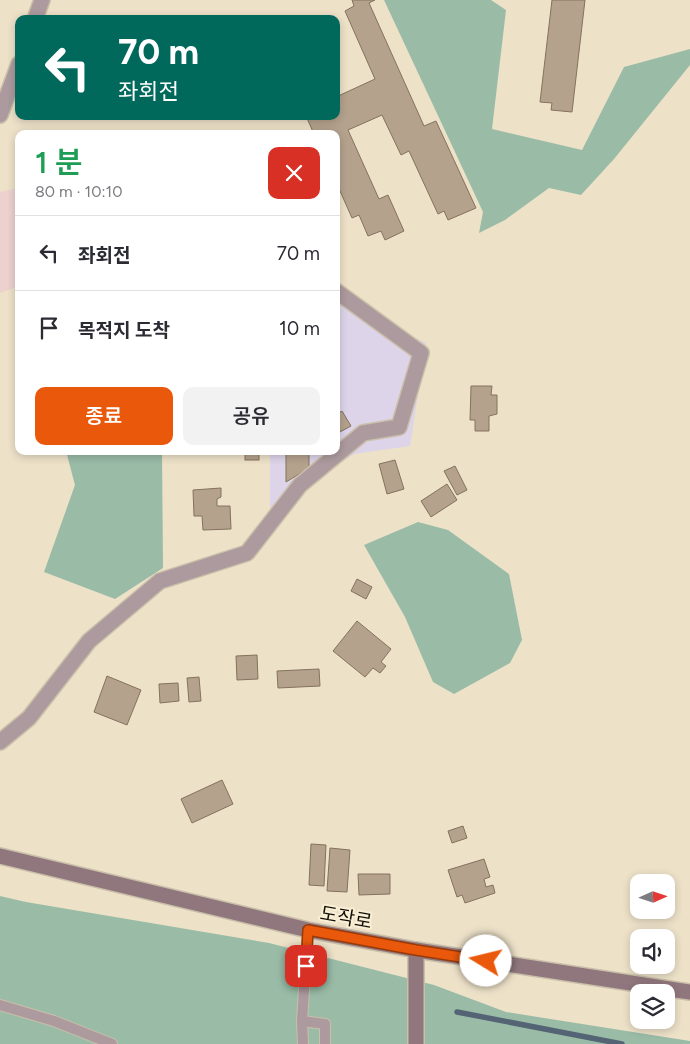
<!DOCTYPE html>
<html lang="ko">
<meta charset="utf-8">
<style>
body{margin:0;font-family:Figtree,"Noto Sans KR",sans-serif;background:#f2f2f3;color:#2b2b33;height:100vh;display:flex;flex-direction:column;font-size:19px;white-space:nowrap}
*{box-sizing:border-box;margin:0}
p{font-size:16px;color:#7c7c81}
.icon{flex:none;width:28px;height:28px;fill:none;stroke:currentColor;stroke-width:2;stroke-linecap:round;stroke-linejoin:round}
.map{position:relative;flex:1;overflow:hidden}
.panel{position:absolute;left:15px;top:130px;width:325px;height:325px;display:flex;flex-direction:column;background:#fff;border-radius:10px;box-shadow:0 2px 8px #0003}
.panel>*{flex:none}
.hud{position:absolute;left:15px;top:15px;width:325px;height:105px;border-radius:10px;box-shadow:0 2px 8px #0003;background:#00695c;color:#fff;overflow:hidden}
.needle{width:32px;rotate:87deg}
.buttons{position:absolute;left:630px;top:874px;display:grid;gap:10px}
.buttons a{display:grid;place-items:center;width:45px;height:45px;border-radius:10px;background:#fff;box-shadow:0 2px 8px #0003;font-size:25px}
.pin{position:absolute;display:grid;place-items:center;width:42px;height:42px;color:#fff;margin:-21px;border-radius:10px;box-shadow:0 2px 8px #0006}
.me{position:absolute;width:55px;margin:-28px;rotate:279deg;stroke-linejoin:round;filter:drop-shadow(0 0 4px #0008)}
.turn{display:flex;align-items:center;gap:18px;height:105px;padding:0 20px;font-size:22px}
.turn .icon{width:65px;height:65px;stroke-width:2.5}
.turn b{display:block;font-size:35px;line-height:42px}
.round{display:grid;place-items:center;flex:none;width:52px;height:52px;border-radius:10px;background:#f2f2f3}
.head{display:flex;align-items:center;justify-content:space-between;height:85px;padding:0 20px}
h1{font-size:30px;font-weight:600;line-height:38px;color:#1e9e55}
.button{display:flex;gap:10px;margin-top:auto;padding:10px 20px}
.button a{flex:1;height:58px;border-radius:10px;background:#ea580c;color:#fff;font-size:20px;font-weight:600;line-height:58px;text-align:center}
.button a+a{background:#f2f2f3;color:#2b2b33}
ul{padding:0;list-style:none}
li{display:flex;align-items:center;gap:15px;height:75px;padding:0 20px;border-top:1px solid #e1e1e2}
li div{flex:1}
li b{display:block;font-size:19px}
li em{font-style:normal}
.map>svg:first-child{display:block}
.commercial{fill:#ecd1cf}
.industrial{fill:#ddd4e9}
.green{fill:#9abca7}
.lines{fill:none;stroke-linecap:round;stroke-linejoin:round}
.stream{stroke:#546474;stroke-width:5.5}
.building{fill:#b4a28d;stroke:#83725e}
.lane-casing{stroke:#cabfa9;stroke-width:12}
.street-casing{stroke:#cabfa9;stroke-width:18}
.secondary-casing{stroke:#cabfa9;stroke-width:18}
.lane{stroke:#ac9a9e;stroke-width:10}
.street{stroke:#ac9a9e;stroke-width:15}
.secondary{stroke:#90777d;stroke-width:15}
.route-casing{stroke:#983908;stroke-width:12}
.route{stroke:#ea580c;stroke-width:9}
.labels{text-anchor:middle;stroke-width:4;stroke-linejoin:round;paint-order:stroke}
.street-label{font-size:19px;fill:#100d05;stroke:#faefd5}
</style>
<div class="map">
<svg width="690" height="1044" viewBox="0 0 690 1044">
<rect width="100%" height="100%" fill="#ede1c8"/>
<path class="commercial" d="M 19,188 L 19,286 L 0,293 L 0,192 Z"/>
<path class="industrial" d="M 336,301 L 426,343 L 410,446 L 354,454 L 270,508 L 270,451 L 336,451 Z"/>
<g class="green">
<path d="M 384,0 L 491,0 L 506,10 L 492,129 L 582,150 L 624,67 L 690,49 L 690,65 L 614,159 L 581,195 L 549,188 L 505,220 L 479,233 L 483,212 Z"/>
<path d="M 66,451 L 162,451 L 163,568 L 115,599 L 44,572 L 75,485 Z"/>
<path d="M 418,522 L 448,530 L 509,574 L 522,640 L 510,663 L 454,694 L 433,682 L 405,617 L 364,545 Z"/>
<path d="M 0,896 L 26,902 L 269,943 L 434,985 L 506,1012 L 690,1041 L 690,1044 L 0,1044 Z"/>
</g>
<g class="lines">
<path class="stream" d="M 457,1012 L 622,1044"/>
</g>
<g class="building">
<path d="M 352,0 L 375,0 L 369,3 L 424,126 L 436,121 L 476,208 L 448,220 L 444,211 L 438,214 L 409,151 L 401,155 L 382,115 L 348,130 L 379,199 L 388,195 L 404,231 L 385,240 L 381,231 L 368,236 L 359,215 L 352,218 L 336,182 L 336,134 L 314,134 L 306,116 L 336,116 L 336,97 L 375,79 L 345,11 L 354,6 Z"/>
<path d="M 552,0 L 585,0 L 572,112 L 551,110 L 552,103 L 540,102 Z"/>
<path d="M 471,386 L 492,386 L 491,395 L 497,395 L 497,414 L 489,416 L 489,431 L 475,431 L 475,420 L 470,420 Z"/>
<path d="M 342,411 L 351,426 L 336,434 L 336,415 Z"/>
<rect x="245" y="451" width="14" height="9"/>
<path d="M 286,451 L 309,451 L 309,468 L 286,482 Z"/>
<path d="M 395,460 L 404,489 L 387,494 L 379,464 Z"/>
<path d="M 455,466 L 467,490 L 457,495 L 444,471 Z"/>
<path d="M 447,484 L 457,500 L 431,517 L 421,501 Z"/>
<path d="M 221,488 L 221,497 L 217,499 L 217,506 L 230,506 L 231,529 L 203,530 L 202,516 L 194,516 L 193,490 Z"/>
<path d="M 357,579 L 372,587 L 366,599 L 351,591 Z"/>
<path d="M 357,621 L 391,649 L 381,662 L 386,666 L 380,673 L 373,668 L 365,677 L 333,651 Z"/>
<path d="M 257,655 L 258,679 L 237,680 L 236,656 Z"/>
<path d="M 319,669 L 320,686 L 278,688 L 277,671 Z"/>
<path d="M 107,676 L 141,690 L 127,725 L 94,712 Z"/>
<path d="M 199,677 L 201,701 L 189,702 L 187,678 Z"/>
<path d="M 178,683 L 179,701 L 160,703 L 159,684 Z"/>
<path d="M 222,780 L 233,804 L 192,823 L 181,799 Z"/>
<path d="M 463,826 L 467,838 L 452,843 L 448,831 Z"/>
<path d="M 311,844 L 326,845 L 324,886 L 309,885 Z"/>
<path d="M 330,848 L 350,850 L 347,892 L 327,891 Z"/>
<path d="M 484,859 L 490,877 L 484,879 L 486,887 L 493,885 L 495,893 L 465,903 L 462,895 L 457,897 L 448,870 Z"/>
<path d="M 358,874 L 390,874 L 390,894 L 359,895 Z"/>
</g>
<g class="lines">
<defs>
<g id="lane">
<path d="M 0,1005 L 54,1021 L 112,1044"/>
<path d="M 302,1021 L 325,1024 L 325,1044"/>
<path d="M 303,1044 L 302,1021 L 308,930"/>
</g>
<g id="street">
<path d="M 35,19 L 42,0"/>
<path d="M 0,115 L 19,64"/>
<path d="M 0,742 L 29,718 L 89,641 L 160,581 L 247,553 L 300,485 L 363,433 L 399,427 L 421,353 L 336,291"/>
</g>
<g id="secondary">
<path d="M 0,856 L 308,930 L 416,950 L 690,992"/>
<path d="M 416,1044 L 416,950"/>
</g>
</defs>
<use href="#lane" class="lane-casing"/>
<use href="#street" class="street-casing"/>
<use href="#secondary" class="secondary-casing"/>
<use href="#lane" class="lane"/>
<use href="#street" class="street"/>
<use href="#secondary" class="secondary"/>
</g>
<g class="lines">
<defs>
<path id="route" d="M 306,966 L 308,930 L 416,950 L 486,961"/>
</defs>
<use href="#route" class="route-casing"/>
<use href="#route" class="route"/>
</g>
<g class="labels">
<g class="street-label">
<text transform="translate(346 917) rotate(10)" y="7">도작로</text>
</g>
</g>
</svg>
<div class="buttons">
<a><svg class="needle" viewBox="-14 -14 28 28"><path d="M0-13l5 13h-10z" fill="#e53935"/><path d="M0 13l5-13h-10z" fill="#7c7c81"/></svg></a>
<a><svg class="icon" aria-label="sound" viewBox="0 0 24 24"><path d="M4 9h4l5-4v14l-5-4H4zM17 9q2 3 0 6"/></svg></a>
<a><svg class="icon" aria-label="layers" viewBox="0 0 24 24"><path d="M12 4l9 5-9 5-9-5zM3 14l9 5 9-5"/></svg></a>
</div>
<div class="pin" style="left:306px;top:966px;background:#d93025"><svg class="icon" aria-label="arrive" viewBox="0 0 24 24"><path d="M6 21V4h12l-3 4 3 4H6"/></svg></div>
<svg class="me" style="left:486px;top:961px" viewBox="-20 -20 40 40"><circle r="19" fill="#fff"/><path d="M0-13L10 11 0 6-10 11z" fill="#ea580c"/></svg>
<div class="hud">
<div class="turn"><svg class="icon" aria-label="left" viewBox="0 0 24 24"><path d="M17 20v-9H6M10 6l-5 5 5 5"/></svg><div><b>70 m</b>좌회전</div></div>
</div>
<section class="panel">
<div class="head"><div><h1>1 분</h1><p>80 m · 10:10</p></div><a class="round" style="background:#d93025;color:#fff"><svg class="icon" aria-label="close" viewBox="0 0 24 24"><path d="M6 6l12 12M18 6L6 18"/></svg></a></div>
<ul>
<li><svg class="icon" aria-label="left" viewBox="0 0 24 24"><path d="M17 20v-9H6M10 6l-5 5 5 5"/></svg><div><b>좌회전</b></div><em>70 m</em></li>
<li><svg class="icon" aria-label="arrive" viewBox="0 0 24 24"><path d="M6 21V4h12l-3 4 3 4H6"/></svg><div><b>목적지 도착</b></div><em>10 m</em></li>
</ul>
<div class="button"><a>종료</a><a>공유</a></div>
</section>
</div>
